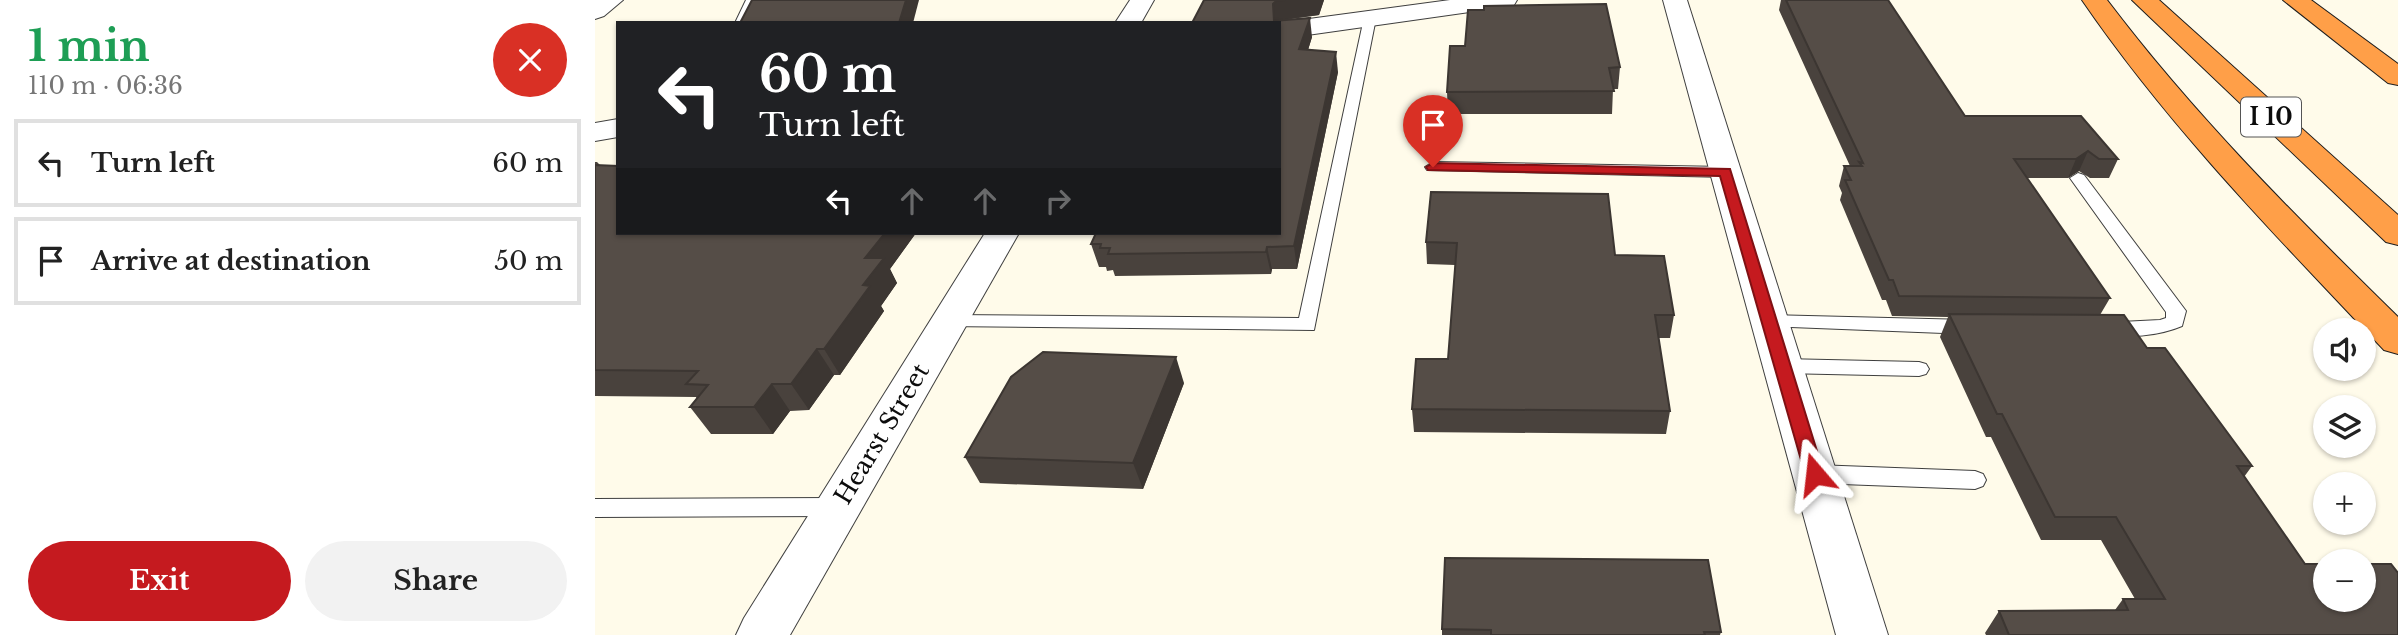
<!DOCTYPE html>
<meta charset="utf-8">
<style>
body{margin:0;font-family:"Libre Baskerville",serif;background:#f2f2f2;color:#222;height:100vh;display:flex;flex-direction:column;font-size:26px;white-space:nowrap}
*{box-sizing:border-box;margin:0}
p{font-size:23px;color:#767676}
.icon{flex:none;width:38px;height:38px;fill:none;stroke:currentColor;stroke-width:2;stroke-linecap:round;stroke-linejoin:round}
.map{position:relative;flex:1;overflow:hidden}
.details{display:flex;flex-direction:column;background:#fff;width:595px}
.details>*{flex:none}
.guide{position:absolute;left:21px;top:21px;width:665px;height:214px;border-radius:0px;box-shadow:0 2px 5px #0004;background:#202124;color:#fff;overflow:hidden}
.buttons{position:absolute;left:1718px;top:318px;display:grid;gap:14px}
.buttons a{display:grid;place-items:center;width:63px;height:63px;border-radius:50%;background:#fff;box-shadow:0 2px 5px #0004;font-size:35px}
.pin{position:absolute;display:grid;place-items:center;width:60px;height:60px;color:#fff;margin:-72px -30px;border-radius:50% 50% 50% 0;rotate:-45deg;box-shadow:0 0 7px #0007}
.pin .icon{rotate:45deg}
.me{position:absolute;width:77px;margin:-38px;rotate:343deg;stroke-linejoin:round;filter:drop-shadow(0 0 5px #0008)}
.turn{display:flex;align-items:center;gap:24px;height:147px;padding:0 28px;font-size:32px}
.turn .icon{width:91px;height:91px;stroke-width:2.5}
.turn b{display:block;font-size:49px;line-height:60px}
.lanes{display:flex;align-items:center;height:66px;padding:0 28px;background:#0003;justify-content:center;gap:35px;direction:ltr}
.lanes .off{opacity:.35}
.round{display:grid;place-items:center;flex:none;width:74px;height:74px;border-radius:37px;background:#f2f2f2}
.summary{display:flex;align-items:center;justify-content:space-between;height:119px;padding:0 28px}
h1{font-size:42px;font-weight:700;line-height:52px;color:#1e9e55}
.button{display:flex;gap:14px;margin-top:auto;padding:14px 28px}
.button a{flex:1;height:80px;border-radius:42px;background:#c51a1f;color:#fff;font-size:28px;font-weight:700;line-height:80px;text-align:center}
.button a+a{background:#f2f2f2;color:#222}
ul{padding:0;list-style:none}
li{display:flex;align-items:center;gap:21px;height:88px;margin:0 14px 10px;padding:0 14px;border:4px solid #e0e0e0;border-radius:0px}
li div{flex:1}
li b{display:block;font-size:26px}
li em{font-style:normal}
main{display:flex;flex:1;min-height:0}
.map>svg:first-child{display:block}
.lines{fill:none;stroke-linecap:round;stroke-linejoin:round}
.lane-casing{stroke:#3f3f3f;stroke-width:2}
.street-casing{stroke:#3f3f3f;stroke-width:2}
.highway-casing{stroke:#1d1d1d;stroke-width:2}
.lane{fill:#fff;fill-rule:evenodd}
.street{fill:#fff;fill-rule:evenodd}
.highway{fill:#ff9f48;fill-rule:evenodd}
.wall{fill:#49423d}
.shaded-wall{fill:#3c3632}
.building{fill:#554d47;stroke:#3c3632;stroke-width:2}
.route{fill:#c51a1f;stroke:#801114;stroke-width:2}
.labels{text-anchor:middle;stroke-width:7;stroke-linejoin:round;paint-order:stroke}
.shield{fill:#fff;stroke:#555;stroke-width:2}
.shield-label{font-size:23px;font-weight:bold;fill:#0c0c0c}
.street-label{font-size:24px;fill:#0c0c0c;stroke:#fff}
</style>
<main>
<section class="details">
<div class="summary"><div><h1>1 min</h1><p>110 m · 06:36</p></div><a class="round" style="background:#d93025;color:#fff"><svg class="icon" aria-label="close" viewBox="0 0 24 24"><path d="M6 6l12 12M18 6L6 18"/></svg></a></div>
<ul>
<li><svg class="icon" aria-label="left" viewBox="0 0 24 24"><path d="M17 20v-9H6M10 6l-5 5 5 5"/></svg><div><b>Turn left</b></div><em>60 m</em></li>
<li><svg class="icon" aria-label="arrive" viewBox="0 0 24 24"><path d="M6 21V4h12l-3 4 3 4H6"/></svg><div><b>Arrive at destination</b></div><em>50 m</em></li>
</ul>
<div class="button"><a>Exit</a><a>Share</a></div>
</section>
<div class="map">
<svg width="1803" height="635" viewBox="0 0 1803 635">
<rect width="100%" height="100%" fill="#fffbea"/>
<g class="lines">
<defs>
<g id="lane">
<path d="M 151,0 L 163,0 L 153,23 L 140,23 Z"/>
<path d="M 775,14 L 781,18 L 719,330 L 347,326 L 344,321 L 347,316 L 354,315 L 704,318 L 769,18 Z"/>
<path d="M 838,162 L 1131,167 L 1139,172 L 1131,177 L 832,170 L 830,167 Z"/>
<path d="M 1483,173 L 1489,175 L 1591,311 L 1587,326 C 1564,336 1530,339 1506,333 L 1503,328 L 1506,323 L 1565,320 L 1571,318 L 1571,312 L 1475,178 Z"/>
<path d="M 1174,315 L 1374,320 L 1381,322 L 1384,327 L 1381,332 L 1374,334 L 1167,326 L 1164,321 L 1167,316 Z"/>
<path d="M 1187,359 L 1324,362 L 1331,364 L 1334,369 L 1331,374 L 1324,376 L 1187,373 L 1180,371 L 1177,366 L 1180,361 Z"/>
<path d="M 1220,465 L 1380,471 L 1388,474 L 1391,480 L 1388,486 L 1380,489 L 1220,483 L 1212,480 L 1209,474 L 1212,468 Z"/>
<path d="M 243,498 L 251,500 L 255,507 L 251,514 L 243,516 L 0,517 L 0,499 Z"/>
</g>
<g id="street">
<path d="M 0,0 L 28,0 L 9,16 L 0,19 Z"/>
<path d="M 535,0 L 559,0 L 546,23 L 520,23 Z"/>
<path d="M 855,0 L 922,0 L 919,5 L 910,7 L 684,39 L 684,23 Z"/>
<path d="M 1068,0 L 1092,0 L 1293,635 L 1241,635 Z"/>
<path d="M 23,119 L 23,137 L 0,141 L 0,123 Z"/>
<path d="M 390,233 L 424,233 L 195,635 L 141,635 L 149,618 Z"/>
</g>
<g id="highway">
<path d="M 1487,0 L 1512,0 C 1599,115 1700,216 1803,317 L 1803,354 L 1789,350 C 1683,238 1574,127 1487,0 Z"/>
<path d="M 1537,0 L 1564,0 L 1803,215 L 1803,245 L 1791,242 Z"/>
<path d="M 1688,0 L 1716,0 L 1803,64 L 1803,85 L 1793,83 Z"/>
</g>
</defs>
<use href="#lane" class="lane-casing"/>
<use href="#street" class="street-casing"/>
<use href="#highway" class="highway-casing"/>
<use href="#lane" class="lane"/>
<use href="#street" class="street"/>
<use href="#highway" class="highway"/>
</g>
<g class="wall">
<path d="M 609,0 L 729,0 L 724,15 L 683,21 L 717,37 L 713,50 L 743,72 L 702,269 L 677,269 L 676,274 L 520,276 L 518,270 L 512,271 L 511,267 L 504,267 L 496,244 Z"/>
<path d="M 1186,0 L 1293,0 L 1370,116 L 1523,159 L 1514,178 L 1495,178 L 1484,171 L 1473,178 L 1432,178 L 1515,298 L 1505,315 L 1552,348 L 1657,466 L 1649,477 L 1710,564 L 1803,635 L 1391,635 L 1390,633 L 1404,611 L 1520,610 L 1528,599 L 1540,599 L 1506,540 L 1446,540 L 1396,437 L 1391,437 L 1345,337 L 1353,317 L 1297,316 L 1291,300 L 1287,300 L 1245,200 L 1247,193 L 1244,186 L 1249,166 L 1255,166 L 1184,10 Z"/>
<path d="M 870,46 L 1025,67 L 1023,89 L 1018,89 L 1017,114 L 853,114 L 852,92 Z"/>
<path d="M 0,162 L 2,162 L 5,165 L 23,233 L 321,233 L 295,269 L 302,283 L 286,306 L 289,311 L 245,375 L 239,375 L 214,410 L 195,411 L 178,434 L 116,434 L 95,407 L 102,399 L 101,397 L 0,396 Z"/>
<path d="M 836,192 L 1020,255 L 1079,315 L 1075,338 L 1063,338 L 1075,411 L 1071,434 L 819,432 L 817,409 L 853,359 L 860,265 L 832,264 L 831,242 Z"/>
<path d="M 589,383 L 548,489 L 385,483 L 370,457 Z"/>
<path d="M 847,629 L 1126,632 L 1125,635 L 847,635 Z"/>
</g>
<g class="shaded-wall">
<path d="M 311,0 L 324,0 L 318,23 L 304,23 Z"/>
<path d="M 690,0 L 729,0 L 724,15 L 684,20 L 682,23 L 679,23 L 678,4 L 681,1 Z"/>
<path d="M 715,18 L 717,37 L 707,69 L 704,49 Z"/>
<path d="M 741,52 L 743,72 L 702,269 L 699,246 Z"/>
<path d="M 1493,151 L 1484,171 L 1473,178 L 1481,159 Z"/>
<path d="M 290,233 L 321,233 L 295,269 L 302,283 L 286,306 L 289,311 L 245,375 L 229,349 L 268,285 L 270,258 Z"/>
<path d="M 672,247 L 677,269 L 676,274 L 671,252 Z"/>
<path d="M 222,349 L 239,375 L 214,410 L 196,384 Z"/>
<path d="M 581,357 L 589,383 L 548,489 L 538,463 Z"/>
<path d="M 177,384 L 195,411 L 178,434 L 159,407 Z"/>
</g>
<g class="building">
<path d="M 157,0 L 311,0 L 304,23 L 145,23 Z"/>
<path d="M 609,0 L 690,0 L 681,1 L 678,4 L 679,21 L 715,18 L 704,49 L 741,52 L 699,246 L 672,247 L 671,252 L 513,254 L 515,248 L 505,248 L 506,244 L 496,244 L 501,233 L 684,233 L 684,23 L 597,23 Z"/>
<path d="M 1191,0 L 1293,0 L 1370,116 L 1486,116 L 1523,159 L 1504,159 L 1493,151 L 1481,159 L 1419,159 L 1515,298 L 1304,296 L 1298,280 L 1294,280 L 1250,180 L 1256,180 L 1249,166 L 1267,166 L 1264,162 L 1268,163 Z"/>
<path d="M 1011,4 L 1025,67 L 1014,68 L 1019,91 L 852,92 L 855,46 L 870,46 L 873,10 L 889,10 L 889,6 Z"/>
<path d="M 0,165 L 23,166 L 23,233 L 290,233 L 270,258 L 289,258 L 268,285 L 275,286 L 229,349 L 222,349 L 196,384 L 177,384 L 159,407 L 95,407 L 113,385 L 91,384 L 103,371 L 0,370 Z"/>
<path d="M 836,192 L 1013,194 L 1020,255 L 1069,256 L 1079,315 L 1060,315 L 1075,411 L 817,409 L 821,359 L 853,359 L 862,243 L 831,242 Z"/>
<path d="M 1354,314 L 1529,315 L 1552,348 L 1570,348 L 1657,466 L 1642,466 L 1710,564 L 1731,564 L 1731,600 L 1769,600 L 1769,564 L 1796,564 L 1803,573 L 1803,635 L 1414,635 L 1404,611 L 1533,610 L 1528,599 L 1570,599 L 1521,517 L 1460,517 L 1407,414 L 1402,414 Z"/>
<path d="M 448,352 L 581,357 L 538,463 L 370,457 L 416,377 Z"/>
<path d="M 850,558 L 1113,560 L 1126,632 L 1109,632 L 1110,635 L 896,635 L 896,630 L 847,629 Z"/>
</g>
<path class="route" d="M 838,163 L 1135,169 L 1229,474 L 1226,480 L 1220,482 L 1213,480 L 1210,474 L 1125,176 L 833,170 L 831,167 Z"/>
<g class="labels">
<rect class="shield" x="1646" y="97.5" width="60" height="39" rx="5"/>
<g class="shield-label">
<text x="1676" y="125">I 10</text>
</g>
<g class="street-label">
<text transform="translate(287 434) rotate(-59)" y="8">Hearst Street</text>
</g>
</g>
</svg>
<div class="buttons">
<a><svg class="icon" aria-label="sound" viewBox="0 0 24 24"><path d="M4 9h4l5-4v14l-5-4H4zM17 9q2 3 0 6"/></svg></a>
<a><svg class="icon" aria-label="layers" viewBox="0 0 24 24"><path d="M12 4l9 5-9 5-9-5zM3 14l9 5 9-5"/></svg></a>
<a>+</a>
<a>−</a>
</div>
<div class="pin" style="left:838px;top:167px;background:#d93025"><svg class="icon" aria-label="arrive" viewBox="0 0 24 24"><path d="M6 21V4h12l-3 4 3 4H6"/></svg></div>
<svg class="me" style="left:1220px;top:474px" viewBox="-20 -20 40 40"><path d="M0-17L14 15 0 8-14 15z" fill="#c51a1f" stroke="#fff" stroke-width="4"/></svg>
<div class="guide">
<div class="turn"><svg class="icon" aria-label="left" viewBox="0 0 24 24"><path d="M17 20v-9H6M10 6l-5 5 5 5"/></svg><div><b>60 m</b>Turn left</div></div>
<div class="lanes"><svg class="icon" aria-label="left" viewBox="0 0 24 24"><path d="M17 20v-9H6M10 6l-5 5 5 5"/></svg><svg class="icon off" aria-label="ahead" viewBox="0 0 24 24"><path d="M12 20V5M6 11l6-6 6 6"/></svg><svg class="icon off" aria-label="ahead" viewBox="0 0 24 24"><path d="M12 20V5M6 11l6-6 6 6"/></svg><svg class="icon off" aria-label="right" viewBox="0 0 24 24"><path d="M7 20v-9h11M14 6l5 5-5 5"/></svg></div>
</div>
</div>
</main>
